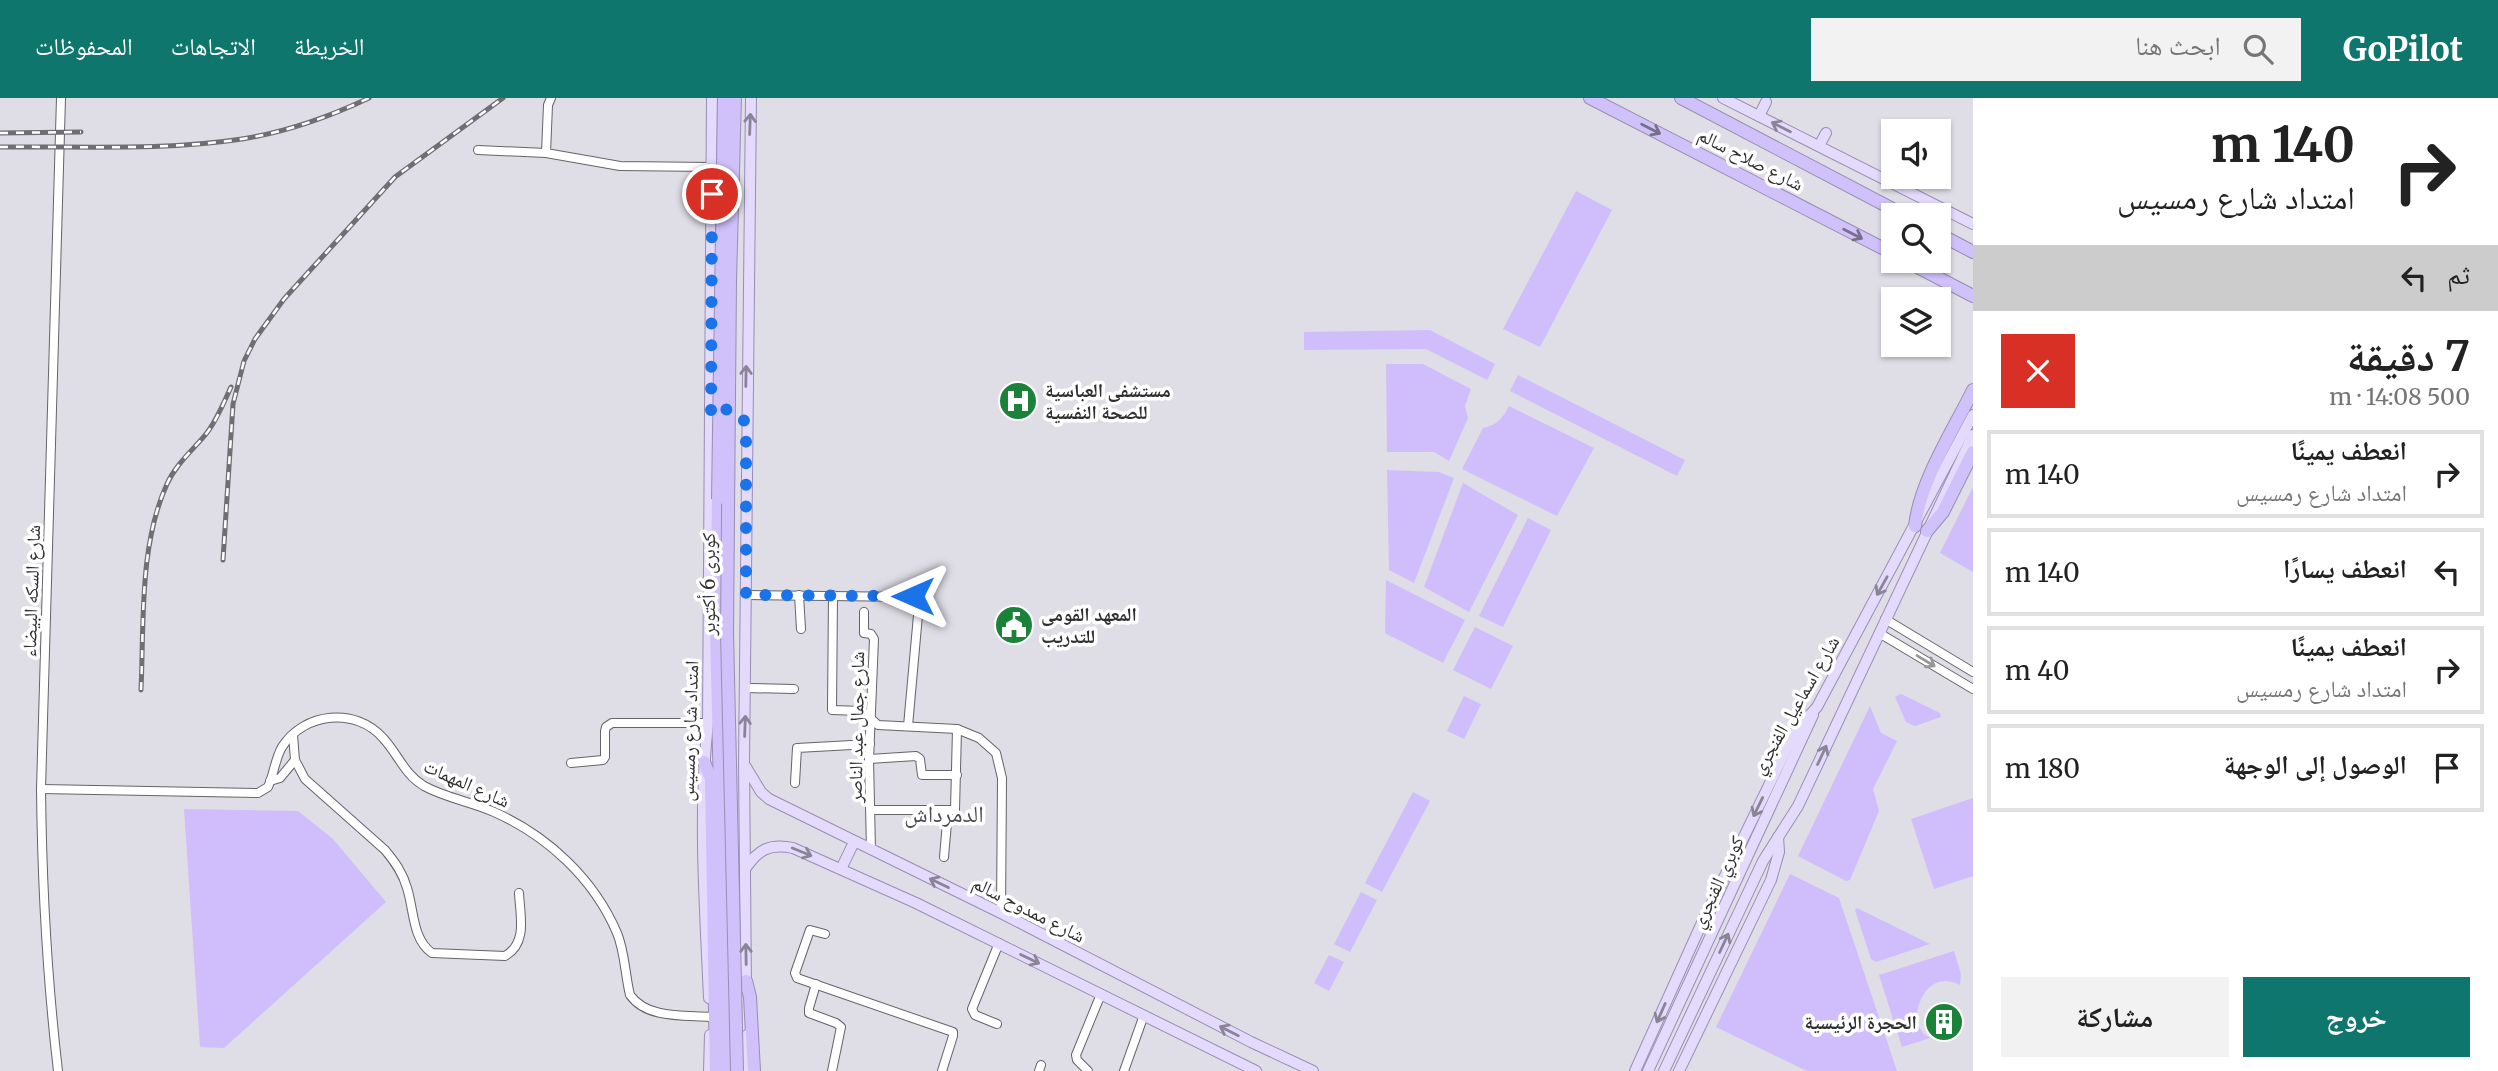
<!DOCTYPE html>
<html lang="ar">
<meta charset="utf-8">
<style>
body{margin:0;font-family:Merriweather,"Noto Naskh Arabic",serif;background:#f2f2f2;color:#222;direction:rtl;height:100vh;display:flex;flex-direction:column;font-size:26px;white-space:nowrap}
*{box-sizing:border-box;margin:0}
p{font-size:23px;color:#767676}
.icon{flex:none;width:38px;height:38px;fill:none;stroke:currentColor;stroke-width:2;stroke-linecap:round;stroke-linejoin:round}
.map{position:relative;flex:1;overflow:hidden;direction:ltr}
.panel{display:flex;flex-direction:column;background:#fff;width:525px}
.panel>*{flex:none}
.guide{background:#fff;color:#222;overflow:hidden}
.fabs{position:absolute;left:1881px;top:21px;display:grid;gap:14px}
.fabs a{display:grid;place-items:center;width:70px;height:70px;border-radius:0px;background:#fff;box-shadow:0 2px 5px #0004;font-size:35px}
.pin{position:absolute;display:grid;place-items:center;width:60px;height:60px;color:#fff;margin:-30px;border:4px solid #fff;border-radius:50%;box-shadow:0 2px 7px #0007}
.me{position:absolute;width:77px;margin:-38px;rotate:270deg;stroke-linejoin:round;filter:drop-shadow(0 0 5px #0008)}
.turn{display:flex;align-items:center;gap:24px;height:147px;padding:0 28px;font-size:32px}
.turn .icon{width:91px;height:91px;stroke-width:2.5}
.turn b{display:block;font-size:49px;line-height:60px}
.then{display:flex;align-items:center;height:66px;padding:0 28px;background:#0003;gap:14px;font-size:26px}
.round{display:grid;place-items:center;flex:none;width:74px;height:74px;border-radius:0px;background:#f2f2f2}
.headline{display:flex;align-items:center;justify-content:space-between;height:119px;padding:0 28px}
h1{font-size:42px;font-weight:700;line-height:52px}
.primary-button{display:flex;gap:14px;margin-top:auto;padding:14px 28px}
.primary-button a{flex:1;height:80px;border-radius:0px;background:#0f766e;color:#fff;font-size:28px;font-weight:700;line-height:80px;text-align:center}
.primary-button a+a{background:#f2f2f2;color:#222}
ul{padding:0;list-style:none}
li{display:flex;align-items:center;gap:21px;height:88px;margin:0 14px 10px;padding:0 14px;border:4px solid #e0e0e0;border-radius:0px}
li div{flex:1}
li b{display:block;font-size:26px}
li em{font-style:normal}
header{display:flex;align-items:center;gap:42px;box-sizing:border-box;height:98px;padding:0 35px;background:#0f766e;color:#fff}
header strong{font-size:33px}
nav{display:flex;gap:38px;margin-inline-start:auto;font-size:24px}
.search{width:490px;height:63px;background:#f2f2f2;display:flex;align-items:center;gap:18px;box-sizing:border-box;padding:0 24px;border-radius:0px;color:#767676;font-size:26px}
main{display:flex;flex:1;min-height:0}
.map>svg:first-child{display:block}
.green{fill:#d0befc}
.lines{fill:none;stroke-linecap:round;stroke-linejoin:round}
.minor-casing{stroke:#65636b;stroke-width:10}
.major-casing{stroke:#988eb4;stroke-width:12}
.highway-casing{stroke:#988eb4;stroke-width:14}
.minor{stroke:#fff;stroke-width:8}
.major{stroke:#e3dafc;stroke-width:10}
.highway{stroke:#d1c1fa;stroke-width:12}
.rail-casing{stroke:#6f6e73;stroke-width:5}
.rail{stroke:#fff;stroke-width:2.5;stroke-dasharray:8;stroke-linecap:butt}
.highway-bridge-casing{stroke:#988eb4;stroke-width:14;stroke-linecap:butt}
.highway-bridge{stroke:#d1c1fa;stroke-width:12}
.oneway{stroke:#898496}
.oneway2{stroke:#78708b}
.oneway3{stroke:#979698}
.route{stroke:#1a73e8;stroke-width:12;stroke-dasharray:0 21.6}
.labels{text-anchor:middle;stroke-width:7;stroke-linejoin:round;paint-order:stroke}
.street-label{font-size:19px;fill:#2f2e31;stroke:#fff}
.poi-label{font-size:19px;font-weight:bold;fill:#2f2e31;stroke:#fff;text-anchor:start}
.quarter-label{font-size:23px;fill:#4e4c53;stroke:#fff}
</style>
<header>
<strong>GoPilot</strong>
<div class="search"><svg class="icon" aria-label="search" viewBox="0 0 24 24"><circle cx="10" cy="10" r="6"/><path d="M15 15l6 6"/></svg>ابحث هنا</div>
<nav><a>الخريطة</a><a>الاتجاهات</a><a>المحفوظات</a></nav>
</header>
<main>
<section class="panel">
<div class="guide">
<div class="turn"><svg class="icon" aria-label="right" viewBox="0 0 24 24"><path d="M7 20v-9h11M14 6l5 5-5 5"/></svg><div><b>140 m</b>امتداد شارع رمسيس</div></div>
<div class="then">ثم<svg class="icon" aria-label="left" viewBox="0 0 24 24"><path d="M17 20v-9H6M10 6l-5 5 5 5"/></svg></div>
</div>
<div class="headline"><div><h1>7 دقيقة</h1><p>500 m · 14:08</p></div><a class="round" style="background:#d93025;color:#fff"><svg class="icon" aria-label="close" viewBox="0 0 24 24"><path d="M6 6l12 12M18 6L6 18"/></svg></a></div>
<ul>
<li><svg class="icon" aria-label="right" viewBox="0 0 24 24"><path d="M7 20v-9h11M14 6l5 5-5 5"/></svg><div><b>انعطف يمينًا</b><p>امتداد شارع رمسيس</p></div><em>140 m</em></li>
<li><svg class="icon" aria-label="left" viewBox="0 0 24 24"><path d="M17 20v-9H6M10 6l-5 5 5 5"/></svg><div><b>انعطف يسارًا</b></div><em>140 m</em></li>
<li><svg class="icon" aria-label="right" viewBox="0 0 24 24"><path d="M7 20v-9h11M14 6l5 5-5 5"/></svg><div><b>انعطف يمينًا</b><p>امتداد شارع رمسيس</p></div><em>40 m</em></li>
<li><svg class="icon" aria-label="arrive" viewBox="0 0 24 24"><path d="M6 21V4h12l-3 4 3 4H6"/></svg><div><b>الوصول إلى الوجهة</b></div><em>180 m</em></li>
</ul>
<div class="primary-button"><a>خروج</a><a>مشاركة</a></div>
</section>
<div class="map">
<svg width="1973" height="973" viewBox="0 0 1973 973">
<rect width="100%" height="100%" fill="#dfdde6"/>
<g class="green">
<path d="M 1576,93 L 1612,112 L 1540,249 L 1503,231 Z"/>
<path d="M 1430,232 L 1495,266 L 1487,282 L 1426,251 L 1304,252 L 1304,234 Z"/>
<path d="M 1386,266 L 1423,266 L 1471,291 L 1465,308 L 1468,320 L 1449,363 L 1434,354 L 1387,354 Z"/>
<path d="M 1518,277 L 1685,362 L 1677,378 L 1510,293 Z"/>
<path d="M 1509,308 L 1594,350 L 1557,418 L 1462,371 L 1483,330 C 1497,327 1503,320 1509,308 Z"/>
<path d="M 1387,372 L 1439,374 L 1454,380 L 1414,485 L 1389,472 Z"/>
<path d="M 1463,385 L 1518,417 L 1469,514 L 1424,489 Z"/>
<path d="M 1973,389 L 1973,474 L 1940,455 Z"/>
<path d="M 1528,420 L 1551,432 L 1503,529 L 1479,518 Z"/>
<path d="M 1386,482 L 1465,522 L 1443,565 L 1385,535 Z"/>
<path d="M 1475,529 L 1513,548 L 1491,591 L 1453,572 Z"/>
<path d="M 1901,596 L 1940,615 L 1941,619 L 1915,628 L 1906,624 L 1895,599 Z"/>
<path d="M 1464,598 L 1481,606 L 1464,641 L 1447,633 Z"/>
<path d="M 1870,608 L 1881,635 L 1897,643 L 1873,691 L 1879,713 L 1850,782 L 1846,783 L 1798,758 Z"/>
<path d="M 1413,694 L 1430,703 L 1382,794 L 1365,785 Z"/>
<path d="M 1973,700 L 1973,778 L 1934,791 L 1911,721 Z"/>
<path d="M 184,711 L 298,713 L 333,741 L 386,804 L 224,950 L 200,949 Z"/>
<path d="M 1790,776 L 1839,800 L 1897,973 L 1807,973 L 1716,929 Z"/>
<path d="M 1361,794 L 1377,802 L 1350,854 L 1334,846 Z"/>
<path d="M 1857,810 L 1930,846 L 1876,864 L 1871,861 L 1855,812 Z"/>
<path d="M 1954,853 L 1961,876 L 1960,887 C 1935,874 1918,896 1917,919 L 1914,921 L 1923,935 L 1930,940 L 1902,949 L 1879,877 Z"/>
<path d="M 1329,857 L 1344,864 L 1329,893 L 1314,885 Z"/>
</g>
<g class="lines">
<defs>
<g id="minor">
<path d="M 551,0 L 548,7 L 546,55 L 620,68 L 711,69"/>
<path d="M 478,52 L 546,55"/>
<path d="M 746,497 L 916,499 L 919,506 L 908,628"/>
<path d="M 799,497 L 801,531"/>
<path d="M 833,497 L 832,612 L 862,613 L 878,627 L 957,631 L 979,640 L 996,655 L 1002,680 L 1001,815"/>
<path d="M 864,514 L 864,535 L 871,536 L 874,541 L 869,661 L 871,752"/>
<path d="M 1885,521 L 1973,574"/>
<path d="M 1879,535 L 1973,591"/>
<path d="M 746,590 L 794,591"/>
<path d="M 293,637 L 295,662 L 305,681 L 385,752 C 395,764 403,775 407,790 C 414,811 412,841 432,855 L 505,858 C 528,845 520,817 519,795"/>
<path d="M 869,661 L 916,658 L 920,661 L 922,677 L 957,677"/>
<path d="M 571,665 L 603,662 L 605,659 L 605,633 L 606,629 L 612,625 L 708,625"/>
<path d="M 270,683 L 280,680 L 295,662"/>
<path d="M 795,685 L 797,650 L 870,646"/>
<path d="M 41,691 L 258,695 L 268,689 C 274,676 275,661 282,649 C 304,614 356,609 383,640 C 398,656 404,676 424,688 C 446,700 472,704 494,714 C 548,738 594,781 617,835 C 625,854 625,877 630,897 C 647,921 684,917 710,919"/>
<path d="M 870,712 L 955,712 L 957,631"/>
<path d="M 944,759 L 948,713"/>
<path d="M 825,836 L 810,832 L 795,875 L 797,880 L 953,934 L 953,938 L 942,973"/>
<path d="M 816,886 L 809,910 L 809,915 L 836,925 L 841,929 L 832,973"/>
<path d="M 997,926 L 975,917 L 972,911 L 999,845"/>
<path d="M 58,973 C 47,879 42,786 41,691 L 61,0"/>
<path d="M 1039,973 L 1041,967"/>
<path d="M 1088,973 L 1077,962 L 1076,957 L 1101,896"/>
<path d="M 1124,973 L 1144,917"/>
</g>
<g id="major">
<path d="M 1723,0 L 1973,126"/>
<path d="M 1759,18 L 1766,4"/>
<path d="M 1819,48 L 1826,35"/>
<path d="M 746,669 L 761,694 L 769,701 L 1001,815 L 1251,944 L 1313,973"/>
<path d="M 745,771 C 758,752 769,745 793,750 L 916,805 L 1256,973"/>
<path d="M 841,771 L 854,744"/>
<path d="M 746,890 L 744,665 L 751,0"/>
<path d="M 709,900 C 705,809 698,715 708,625 L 712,0"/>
<path d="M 747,937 L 747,973"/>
<path d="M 709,973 L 710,937"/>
<path d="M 1635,973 L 1700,829 L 1789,646 L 1796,632 L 1817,609 L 1973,317"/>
<path d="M 1648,973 L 1813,617"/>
<path d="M 1664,973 L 1763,763 L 1798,708 L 1973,337"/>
<path d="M 1679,973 L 1771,782 L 1779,754 L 1778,739"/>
</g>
<g id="highway">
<path d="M 1590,0 L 1894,156"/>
<path d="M 1681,0 L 1904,117"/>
<path d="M 1939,136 L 1973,154"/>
<path d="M 1906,163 L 1973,198"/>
<path d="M 718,401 L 716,533 L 727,973"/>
<path d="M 1915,428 C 1920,383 1953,333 1973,292"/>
<path d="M 1927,433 L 1943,414 L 1973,354"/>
<path d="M 704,664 L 711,681 L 716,973"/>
<path d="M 746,883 L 750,899 L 754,973"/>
</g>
</defs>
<use href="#minor" class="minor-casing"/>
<use href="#major" class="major-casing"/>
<use href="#highway" class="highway-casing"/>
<use href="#minor" class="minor"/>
<use href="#major" class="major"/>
<use href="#highway" class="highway"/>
<defs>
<g id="rail">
<path d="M 0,35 L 81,34"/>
<path d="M 0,49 C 80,48 163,53 242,41 C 286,34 329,19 369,0"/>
<path d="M 223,462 L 233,306 L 244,263 L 255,241 L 284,201 L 395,79 L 503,0"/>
<path d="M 141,592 C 144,526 139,447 167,386 C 176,366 193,352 206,336 C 217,322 224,304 231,289"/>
</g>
</defs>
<use href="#rail" class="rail-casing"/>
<use href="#rail" class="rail"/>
<defs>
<g id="highway-bridge">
<path d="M 735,0 L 730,182 L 727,534 L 737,973"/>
<path d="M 718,401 L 724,0"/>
</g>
</defs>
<use href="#highway-bridge" class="highway-bridge-casing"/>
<use href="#highway-bridge" class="highway-bridge"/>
</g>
<defs><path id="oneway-shaft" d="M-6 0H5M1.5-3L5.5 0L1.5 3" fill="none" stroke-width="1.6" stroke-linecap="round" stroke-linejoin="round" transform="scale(1.75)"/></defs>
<g class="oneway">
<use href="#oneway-shaft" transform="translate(750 26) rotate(-88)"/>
<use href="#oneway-shaft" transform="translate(1781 29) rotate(-153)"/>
<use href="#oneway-shaft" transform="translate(746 278) rotate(-89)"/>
<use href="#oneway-shaft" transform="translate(1882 488) rotate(119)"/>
<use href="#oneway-shaft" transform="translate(745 628) rotate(-88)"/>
<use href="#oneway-shaft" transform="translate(1822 657) rotate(-65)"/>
<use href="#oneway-shaft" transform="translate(1758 709) rotate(116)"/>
<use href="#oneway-shaft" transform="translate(802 754) rotate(22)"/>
<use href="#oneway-shaft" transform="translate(939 785) rotate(-154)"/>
<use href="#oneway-shaft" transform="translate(1724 845) rotate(-65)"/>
<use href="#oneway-shaft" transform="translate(746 856) rotate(-91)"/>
<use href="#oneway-shaft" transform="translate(1030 861) rotate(26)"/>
<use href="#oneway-shaft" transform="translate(1661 915) rotate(114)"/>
<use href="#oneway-shaft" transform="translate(1229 933) rotate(-153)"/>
</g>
<g class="oneway2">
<use href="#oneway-shaft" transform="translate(1651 31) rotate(27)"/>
<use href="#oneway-shaft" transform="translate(1853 136) rotate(27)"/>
</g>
<use class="oneway3" href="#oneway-shaft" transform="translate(1926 563) rotate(31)"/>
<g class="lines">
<path class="route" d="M 712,96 L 711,317 C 725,307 738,311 746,326 L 746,497 L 913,498"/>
</g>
<defs>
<symbol id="hospital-disc" viewBox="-11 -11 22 22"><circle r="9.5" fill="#1b8339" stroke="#fff"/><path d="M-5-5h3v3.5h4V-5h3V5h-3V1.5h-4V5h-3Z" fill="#fff"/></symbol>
<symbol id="civic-disc" viewBox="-11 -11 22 22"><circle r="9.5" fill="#1b8339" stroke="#fff"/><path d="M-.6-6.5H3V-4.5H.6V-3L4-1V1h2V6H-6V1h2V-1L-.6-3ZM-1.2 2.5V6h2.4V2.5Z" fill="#fff"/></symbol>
<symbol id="building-disc" viewBox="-11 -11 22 22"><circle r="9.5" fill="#1b8339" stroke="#fff"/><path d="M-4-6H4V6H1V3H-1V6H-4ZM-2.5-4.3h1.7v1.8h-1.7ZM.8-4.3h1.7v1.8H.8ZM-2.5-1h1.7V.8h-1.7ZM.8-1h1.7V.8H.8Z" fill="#fff"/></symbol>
</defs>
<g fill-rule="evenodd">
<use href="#hospital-disc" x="996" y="281" width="44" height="44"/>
<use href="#civic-disc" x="992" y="505" width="44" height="44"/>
<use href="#building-disc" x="1922" y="902" width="44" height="44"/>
</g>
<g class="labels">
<g class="street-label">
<text transform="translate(1751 61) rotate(27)" y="7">شارع صلاح سالم</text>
<text transform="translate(708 486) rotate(-90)" y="7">كوبرى 6 أكتوبر</text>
<text transform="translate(31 493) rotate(-88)" y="7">شارع السكه البيضاء</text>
<text transform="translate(1795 607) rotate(-60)" y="7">شارع اسماعيل الفنجري</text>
<text transform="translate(856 629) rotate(-89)" y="7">شارع جمال عبد الناصر</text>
<text transform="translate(689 633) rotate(-88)" y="7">امتداد شارع رمسيس</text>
<text transform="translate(467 685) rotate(24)" y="7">شارع المهمات</text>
<text transform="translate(1717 784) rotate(-65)" y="7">كوبري الفنجري</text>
<text transform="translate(1029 811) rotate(27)" y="7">شارع ممدوح سالم</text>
</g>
<g class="poi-label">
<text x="1045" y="299">مستشفى العباسية<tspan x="1045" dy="22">للصحة النفسية</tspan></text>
<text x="1041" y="523">المعهد القومى<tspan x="1041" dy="22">للتدريب</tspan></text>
<text x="1917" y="931" text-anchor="end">الحجرة الرئيسية</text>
</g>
<g class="quarter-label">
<text x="944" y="724">الدمرداش</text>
</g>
</g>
</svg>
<div class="fabs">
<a><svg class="icon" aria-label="sound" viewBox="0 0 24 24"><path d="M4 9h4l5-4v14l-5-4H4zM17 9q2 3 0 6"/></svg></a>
<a><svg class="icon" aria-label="search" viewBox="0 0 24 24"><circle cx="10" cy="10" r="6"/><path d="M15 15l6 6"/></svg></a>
<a><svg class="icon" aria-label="layers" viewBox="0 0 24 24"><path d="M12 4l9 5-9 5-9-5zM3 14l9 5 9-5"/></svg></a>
</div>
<div class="pin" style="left:712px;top:96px;background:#d93025"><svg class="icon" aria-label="arrive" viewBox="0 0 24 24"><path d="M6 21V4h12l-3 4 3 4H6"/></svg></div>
<svg class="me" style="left:913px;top:498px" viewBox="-20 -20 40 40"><path d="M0-17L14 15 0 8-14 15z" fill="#1a73e8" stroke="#fff" stroke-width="4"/></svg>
</div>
</main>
